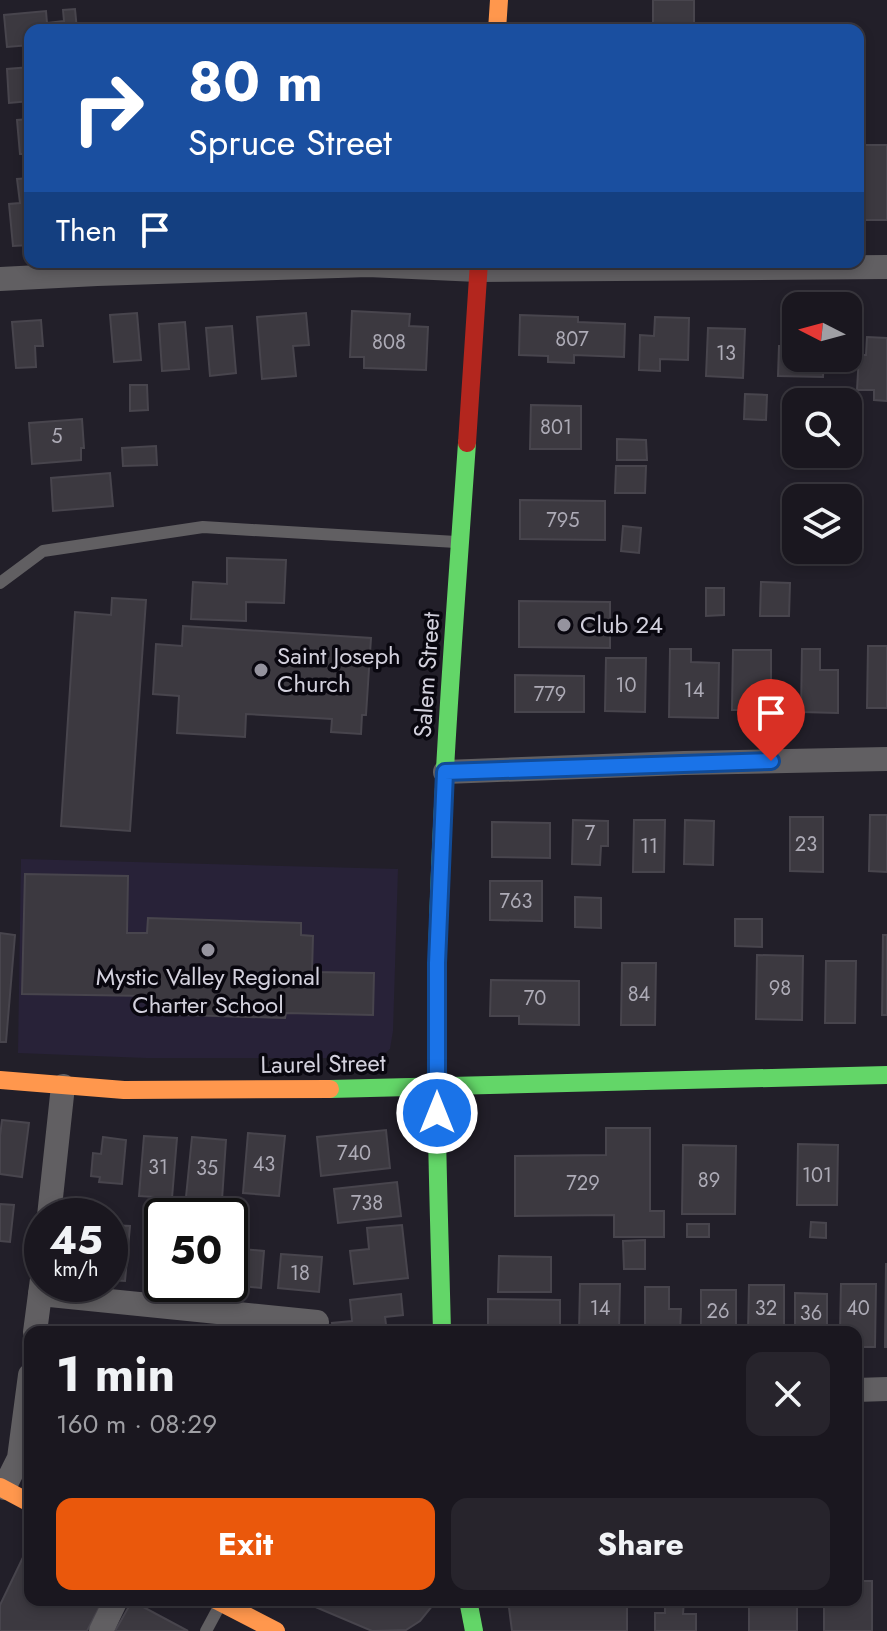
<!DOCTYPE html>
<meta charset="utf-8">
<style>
body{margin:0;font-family:Jost,sans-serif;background:#27242c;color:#f1f3f6;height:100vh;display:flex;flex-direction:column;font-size:30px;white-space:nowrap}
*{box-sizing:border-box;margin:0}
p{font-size:26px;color:#9f9fa4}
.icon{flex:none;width:44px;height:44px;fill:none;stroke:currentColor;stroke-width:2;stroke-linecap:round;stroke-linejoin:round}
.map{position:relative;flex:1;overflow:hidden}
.sheet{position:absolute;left:24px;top:1326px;width:838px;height:280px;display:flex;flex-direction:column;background:#1a171f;border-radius:16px;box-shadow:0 4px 12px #0003,0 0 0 2px #38363d}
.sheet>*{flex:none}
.guide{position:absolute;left:24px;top:24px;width:840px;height:244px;border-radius:16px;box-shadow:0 4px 12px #0003,0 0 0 2px #38363d;background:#1a4fa0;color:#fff;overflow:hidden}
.needle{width:52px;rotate:276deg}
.fabs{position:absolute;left:782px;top:292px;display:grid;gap:16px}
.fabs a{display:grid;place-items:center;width:80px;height:80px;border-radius:16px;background:#1a171f;box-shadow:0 4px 12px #0003,0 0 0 2px #38363d;font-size:40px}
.speed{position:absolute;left:24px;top:1198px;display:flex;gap:16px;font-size:40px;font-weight:700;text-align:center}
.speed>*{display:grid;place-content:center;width:104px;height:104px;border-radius:50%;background:#1a171f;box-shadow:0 4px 12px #0003,0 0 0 2px #38363d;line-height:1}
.speed small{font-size:20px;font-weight:400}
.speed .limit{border:4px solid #111;border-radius:12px;background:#fff;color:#111}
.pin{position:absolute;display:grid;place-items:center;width:68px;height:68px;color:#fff;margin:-82px -34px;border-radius:50% 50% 50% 0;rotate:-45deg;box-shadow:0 0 8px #0007}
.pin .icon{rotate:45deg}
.me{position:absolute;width:88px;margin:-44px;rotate:0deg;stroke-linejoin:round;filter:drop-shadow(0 0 6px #0008)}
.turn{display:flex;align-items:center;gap:28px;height:168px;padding:0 32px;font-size:36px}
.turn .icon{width:104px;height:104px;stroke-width:2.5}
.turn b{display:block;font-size:56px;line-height:68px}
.then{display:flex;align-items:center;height:76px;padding:0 32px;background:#0003;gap:16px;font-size:30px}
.round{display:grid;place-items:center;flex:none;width:84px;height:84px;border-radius:16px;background:#27242c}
.overview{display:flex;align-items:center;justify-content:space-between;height:136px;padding:0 32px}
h1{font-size:48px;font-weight:700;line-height:60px}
.button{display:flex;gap:16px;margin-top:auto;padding:16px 32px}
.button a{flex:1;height:92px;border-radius:16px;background:#ea580c;color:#fff;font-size:32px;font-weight:700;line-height:92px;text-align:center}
.button a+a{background:#27242c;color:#f1f3f6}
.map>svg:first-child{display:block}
.built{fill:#282238}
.building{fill:#3c3940;stroke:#48454d;stroke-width:2}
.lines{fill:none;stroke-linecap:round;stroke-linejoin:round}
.lane{stroke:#615f62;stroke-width:12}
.street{stroke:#615f62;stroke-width:24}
.fast{stroke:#63d668;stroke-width:18}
.slow{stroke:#ff974d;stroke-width:18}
.jam{stroke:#b3261e;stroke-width:18}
.route-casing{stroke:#114b97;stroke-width:20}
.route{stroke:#1a73e8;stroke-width:14}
.poi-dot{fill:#95939e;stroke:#09070f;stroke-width:3}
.labels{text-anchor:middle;stroke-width:7;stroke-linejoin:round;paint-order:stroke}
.number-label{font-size:20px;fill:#adabb6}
.poi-label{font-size:24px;fill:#d3d1dd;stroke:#09070f;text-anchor:start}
.street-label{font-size:24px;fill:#d3d1dd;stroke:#09070f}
</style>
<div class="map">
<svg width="887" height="1631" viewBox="0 0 887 1631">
<rect width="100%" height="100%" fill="#221f29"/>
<path class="built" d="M 21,859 L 398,869 L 393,1031 L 390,1049 L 380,1057 L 370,1058 L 146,1058 L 18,1053 Z"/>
<g class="building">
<rect x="653" y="0" width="41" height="30"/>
<path d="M 75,9 L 77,30 L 30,30 L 30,45 L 7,47 L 4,15 L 46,11 L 47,23 L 64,21 L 63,10 Z"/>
<path d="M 30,67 L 30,101 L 9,103 L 7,69 Z"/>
<path d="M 30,119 L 30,154 L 20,154 L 17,120 Z"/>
<path d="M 863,145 L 887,145 L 887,220 L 863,220 L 862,200 L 858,200 L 858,180 L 862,180 Z"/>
<path d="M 30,178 L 30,245 L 13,246 L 9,204 L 20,203 L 17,179 Z"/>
<path d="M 352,311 L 410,314 L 409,326 L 428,327 L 426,370 L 364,368 L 364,357 L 350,357 Z"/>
<path d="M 137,313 L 141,360 L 114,362 L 110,315 Z"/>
<path d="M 306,313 L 309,345 L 293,346 L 296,376 L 262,379 L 257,317 Z"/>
<path d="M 520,315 L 578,317 L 578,322 L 625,324 L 624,357 L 574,355 L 574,363 L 548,362 L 548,356 L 519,355 Z"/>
<path d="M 655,317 L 689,318 L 688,360 L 660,359 L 660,371 L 639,370 L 640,335 L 654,336 Z"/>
<path d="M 41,320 L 43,346 L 35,346 L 36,367 L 16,368 L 12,322 Z"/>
<path d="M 787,321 L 796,321 L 796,358 L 824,358 L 823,377 L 778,376 L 779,346 L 786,346 Z"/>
<path d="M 185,322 L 189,369 L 162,371 L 159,324 Z"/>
<path d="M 232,326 L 236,373 L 210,376 L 206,328 Z"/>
<path d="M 708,328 L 745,329 L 743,378 L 706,376 Z"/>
<path d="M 867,337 L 887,338 L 887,401 L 874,400 L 874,390 L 857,390 L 859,355 L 866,355 Z"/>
<path d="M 130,385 L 147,385 L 148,410 L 130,411 Z"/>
<path d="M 745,394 L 767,395 L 766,420 L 744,419 Z"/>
<path d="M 531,405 L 581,406 L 581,449 L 530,449 Z"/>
<path d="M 82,419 L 84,448 L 81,448 L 81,460 L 32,464 L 29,423 Z"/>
<path d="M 617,439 L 646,440 L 647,460 L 617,460 Z"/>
<path d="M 156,446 L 157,465 L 123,466 L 122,448 Z"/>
<path d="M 616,466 L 646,466 L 645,493 L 615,493 Z"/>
<path d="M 110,473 L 113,506 L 53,511 L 51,478 Z"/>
<path d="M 520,500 L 605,501 L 605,540 L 520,539 Z"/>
<path d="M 623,526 L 641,528 L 639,553 L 621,551 Z"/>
<path d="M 227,558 L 286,560 L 284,603 L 246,602 L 246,621 L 191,619 L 193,582 L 227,584 Z"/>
<path d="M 761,582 L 790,583 L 789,616 L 760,616 Z"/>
<path d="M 706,588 L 724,588 L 724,615 L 706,616 Z"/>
<path d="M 112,598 L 146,600 L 130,831 L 61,826 L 75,612 L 111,615 Z"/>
<path d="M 519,601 L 610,602 L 610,648 L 519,647 Z"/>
<path d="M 183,626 L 371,638 L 366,715 L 362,715 L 361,734 L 331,732 L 332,719 L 246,714 L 245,737 L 177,733 L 179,696 L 153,694 L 156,644 L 182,646 Z"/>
<path d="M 868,646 L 887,646 L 887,708 L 867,708 Z"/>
<path d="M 670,649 L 691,649 L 691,662 L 719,663 L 718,718 L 669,717 Z"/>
<path d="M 802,649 L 820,649 L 820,670 L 838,670 L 838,713 L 801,712 Z"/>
<path d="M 733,650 L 771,650 L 771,710 L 732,710 Z"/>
<path d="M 606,658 L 646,658 L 645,712 L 605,711 Z"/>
<path d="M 515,675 L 584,676 L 584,712 L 515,712 Z"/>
<path d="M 870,815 L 887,815 L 887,872 L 869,871 Z"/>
<path d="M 790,817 L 823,817 L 823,872 L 790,871 Z"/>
<path d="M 573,820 L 608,821 L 608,846 L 601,846 L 600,865 L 572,864 Z"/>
<path d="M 634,820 L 665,820 L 664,872 L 633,872 Z"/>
<path d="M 685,820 L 714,821 L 713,865 L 684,864 Z"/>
<path d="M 492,822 L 550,823 L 550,858 L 492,857 Z"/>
<path d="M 25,874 L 128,876 L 127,933 L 147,933 L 148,918 L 301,923 L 301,935 L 313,936 L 312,972 L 374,973 L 373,1015 L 286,1013 L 285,1018 L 150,1014 L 150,996 L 22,994 Z"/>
<path d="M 490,881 L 542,881 L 542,921 L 490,920 Z"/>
<path d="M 575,897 L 601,898 L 601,928 L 575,927 Z"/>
<path d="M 735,919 L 762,919 L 762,947 L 735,946 Z"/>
<path d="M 0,933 L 15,935 L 6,1042 L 0,1042 Z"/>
<path d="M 883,935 L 887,935 L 887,1015 L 882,1015 Z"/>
<path d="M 757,955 L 803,956 L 802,1020 L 756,1019 Z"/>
<path d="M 826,961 L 856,961 L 855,1023 L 825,1023 Z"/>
<path d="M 622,963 L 656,963 L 655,1025 L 621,1025 Z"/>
<path d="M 491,980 L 579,981 L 579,1025 L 519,1024 L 519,1016 L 490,1016 Z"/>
<path d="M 2,1120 L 29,1123 L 22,1177 L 0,1174 L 0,1136 Z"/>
<path d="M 606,1128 L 650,1128 L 650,1211 L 664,1211 L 664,1237 L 614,1237 L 614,1215 L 515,1216 L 515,1156 L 606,1155 Z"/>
<path d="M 386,1130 L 390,1168 L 321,1176 L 317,1137 Z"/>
<path d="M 248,1133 L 285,1136 L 279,1196 L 243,1193 Z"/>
<path d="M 144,1136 L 177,1138 L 172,1198 L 139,1196 Z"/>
<path d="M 103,1137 L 126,1140 L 122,1184 L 99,1182 L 100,1177 L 91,1176 L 93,1153 L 101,1154 Z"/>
<path d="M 192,1137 L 226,1140 L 222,1200 L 186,1197 Z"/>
<path d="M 798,1144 L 838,1145 L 837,1205 L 797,1205 Z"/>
<path d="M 683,1145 L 736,1146 L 735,1214 L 682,1214 Z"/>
<path d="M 397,1182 L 401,1216 L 338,1223 L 334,1189 Z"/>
<path d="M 0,1204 L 14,1205 L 10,1242 L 0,1241 Z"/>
<path d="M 811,1222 L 826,1223 L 826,1238 L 810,1237 Z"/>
<rect x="687" y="1224" width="22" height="13"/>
<path d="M 110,1225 L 130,1226 L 125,1281 L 110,1280 Z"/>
<path d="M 402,1225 L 408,1278 L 354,1284 L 350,1251 L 369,1249 L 367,1228 Z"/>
<path d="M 645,1240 L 645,1269 L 624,1269 L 623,1241 Z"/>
<path d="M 230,1248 L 264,1251 L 261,1288 L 221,1284 L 230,1284 Z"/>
<path d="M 281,1254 L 322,1257 L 319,1292 L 278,1288 Z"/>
<path d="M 499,1256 L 551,1257 L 551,1292 L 498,1292 Z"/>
<path d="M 886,1264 L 887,1264 L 887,1347 L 885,1347 Z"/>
<path d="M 580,1284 L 620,1284 L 619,1332 L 579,1332 Z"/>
<path d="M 841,1284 L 876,1284 L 875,1347 L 856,1347 L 856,1332 L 840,1332 Z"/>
<path d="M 749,1285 L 784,1285 L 784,1332 L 748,1332 Z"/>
<path d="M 645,1287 L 669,1287 L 669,1309 L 681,1309 L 680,1332 L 645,1332 Z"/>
<rect x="701" y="1290" width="35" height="42"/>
<path d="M 795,1293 L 827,1294 L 827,1332 L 795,1332 Z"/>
<path d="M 401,1294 L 403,1315 L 385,1317 L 387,1332 L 333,1332 L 332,1323 L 352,1321 L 350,1300 Z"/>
<path d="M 488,1299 L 560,1300 L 560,1326 L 544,1326 L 544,1332 L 488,1332 Z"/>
<path d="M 27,1549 L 30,1551 L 30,1600 L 103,1600 L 87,1631 L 0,1631 L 0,1605 Z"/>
<path d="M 856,1581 L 872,1581 L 872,1631 L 824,1631 L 824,1602 L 856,1600 Z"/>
<path d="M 299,1600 L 432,1600 L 433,1605 L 420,1621 L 406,1630 L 372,1631 Z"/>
<path d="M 508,1600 L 627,1600 L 627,1631 L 512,1631 Z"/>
<path d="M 665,1600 L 684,1600 L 683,1614 L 696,1614 L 696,1631 L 655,1631 L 655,1613 L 665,1613 Z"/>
<path d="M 132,1601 L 188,1631 L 115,1631 Z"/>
<rect x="749" y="1605" width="48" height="26"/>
</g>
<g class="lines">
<g class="lane">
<path d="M 0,583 L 43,551 L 203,527 L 456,542"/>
<path d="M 206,1631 L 220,1605"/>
</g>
<g class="street">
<path d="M 0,279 L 97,274 L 368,265 L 478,270 L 887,267"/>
<path d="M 445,772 L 684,763 L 887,759"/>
<path d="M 49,1216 L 63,1086"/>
<path d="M 40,1294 L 317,1322"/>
<path d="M 35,1332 L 42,1279"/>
<path d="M 856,1390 L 887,1389"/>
<path d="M 4,1488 L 19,1458 L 30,1375"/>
<path d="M 101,1631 L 116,1600"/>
</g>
<g class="fast">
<path d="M 330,1089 L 887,1075"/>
<path d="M 442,1332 C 439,1209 434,1086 437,963 C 441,789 455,616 467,443"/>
<path d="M 468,1600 L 474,1631"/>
</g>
<g class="slow">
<path d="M 497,30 L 499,0"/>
<path d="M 0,1080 L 124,1090 L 330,1089"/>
<path d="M 0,1487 L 30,1503"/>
<path d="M 216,1600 L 276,1631"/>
</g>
<path class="jam" d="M 467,443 L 479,262"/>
</g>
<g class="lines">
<defs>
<path id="route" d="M 437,1113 L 437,963 L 445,772 L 771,761"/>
</defs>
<use href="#route" class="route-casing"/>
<use href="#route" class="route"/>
</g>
<g class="poi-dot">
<circle cx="564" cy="625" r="8"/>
<circle cx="261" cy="670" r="8"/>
<circle cx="208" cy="950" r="8"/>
</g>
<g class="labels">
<g class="number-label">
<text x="572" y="346">807</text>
<text x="389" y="349">808</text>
<text x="726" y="360">13</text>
<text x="556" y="434">801</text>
<text x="57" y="443">5</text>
<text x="563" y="527">795</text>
<text x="626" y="692">10</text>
<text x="694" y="697">14</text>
<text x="550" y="701">779</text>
<text x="590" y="840">7</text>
<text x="806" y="851">23</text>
<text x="649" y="853">11</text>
<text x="516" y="908">763</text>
<text x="780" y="995">98</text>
<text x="639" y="1001">84</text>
<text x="535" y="1005">70</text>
<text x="354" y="1160">740</text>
<text x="264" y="1171">43</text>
<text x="158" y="1174">31</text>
<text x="207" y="1175">35</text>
<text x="817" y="1182">101</text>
<text x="709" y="1187">89</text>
<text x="583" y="1190">729</text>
<text x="367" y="1210">738</text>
<text x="300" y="1280">18</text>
<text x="600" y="1315">14</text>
<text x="766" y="1315">32</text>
<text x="858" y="1315">40</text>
<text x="718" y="1318">26</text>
<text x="811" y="1320">36</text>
</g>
<g class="poi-label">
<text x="580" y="633">Club 24</text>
<text x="277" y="664">Saint Joseph<tspan x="277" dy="28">Church</tspan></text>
<text x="208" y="985" text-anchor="middle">Mystic Valley Regional<tspan x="208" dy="28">Charter School</tspan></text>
</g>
<g class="street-label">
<text transform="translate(427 675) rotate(-86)" y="8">Salem Street</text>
<text transform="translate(323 1064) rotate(-1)" y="8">Laurel Street</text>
</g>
</g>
</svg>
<div class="fabs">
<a><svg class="needle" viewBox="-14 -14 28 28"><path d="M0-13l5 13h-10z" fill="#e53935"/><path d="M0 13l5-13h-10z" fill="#9f9fa4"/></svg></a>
<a><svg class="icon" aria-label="search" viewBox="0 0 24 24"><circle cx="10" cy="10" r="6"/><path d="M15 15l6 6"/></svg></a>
<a><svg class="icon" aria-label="layers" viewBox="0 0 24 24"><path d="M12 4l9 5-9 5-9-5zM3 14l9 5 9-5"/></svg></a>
</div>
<div class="speed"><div>45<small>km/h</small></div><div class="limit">50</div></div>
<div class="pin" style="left:771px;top:761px;background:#d93025"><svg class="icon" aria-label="arrive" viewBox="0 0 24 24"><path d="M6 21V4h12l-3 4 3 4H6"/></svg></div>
<svg class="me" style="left:437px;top:1113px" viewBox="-20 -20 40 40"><circle r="17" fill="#1a73e8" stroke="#fff" stroke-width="3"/><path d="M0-11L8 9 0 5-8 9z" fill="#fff"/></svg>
<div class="guide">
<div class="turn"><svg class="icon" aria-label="right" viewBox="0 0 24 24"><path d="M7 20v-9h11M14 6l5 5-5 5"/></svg><div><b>80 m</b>Spruce Street</div></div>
<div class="then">Then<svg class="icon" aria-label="arrive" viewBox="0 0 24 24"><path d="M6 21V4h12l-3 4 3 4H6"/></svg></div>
</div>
<section class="sheet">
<div class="overview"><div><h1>1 min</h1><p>160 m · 08:29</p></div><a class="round"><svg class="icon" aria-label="close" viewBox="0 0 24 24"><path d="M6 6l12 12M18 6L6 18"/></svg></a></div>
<div class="button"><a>Exit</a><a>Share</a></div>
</section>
</div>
